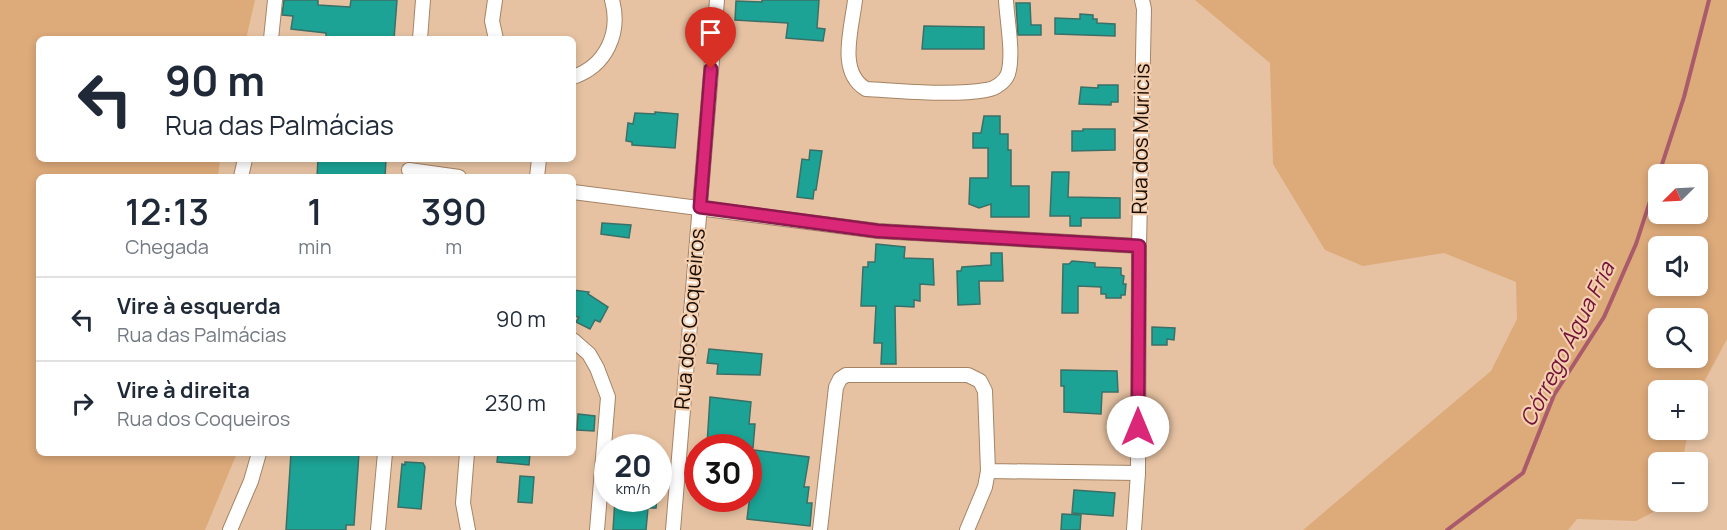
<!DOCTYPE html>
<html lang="pt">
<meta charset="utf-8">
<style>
body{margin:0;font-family:Manrope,sans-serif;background:#f2f2f3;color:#1f2937;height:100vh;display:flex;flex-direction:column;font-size:22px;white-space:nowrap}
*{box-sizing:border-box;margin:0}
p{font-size:20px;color:#747a83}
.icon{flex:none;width:33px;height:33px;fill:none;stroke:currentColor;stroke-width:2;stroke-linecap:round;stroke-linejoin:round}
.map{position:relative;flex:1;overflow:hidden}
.details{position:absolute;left:36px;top:174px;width:540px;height:282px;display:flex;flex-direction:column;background:#fff;border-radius:9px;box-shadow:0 3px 9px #0003}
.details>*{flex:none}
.guide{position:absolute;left:36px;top:36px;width:540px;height:126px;border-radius:9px;box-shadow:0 3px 9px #0003;background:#fff;color:#1f2937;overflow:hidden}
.needle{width:39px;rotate:246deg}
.controls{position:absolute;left:1648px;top:164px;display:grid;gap:12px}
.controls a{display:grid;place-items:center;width:60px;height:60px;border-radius:9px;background:#fff;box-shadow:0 3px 9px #0003;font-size:30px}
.speed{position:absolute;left:594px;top:434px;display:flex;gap:12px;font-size:30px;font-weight:700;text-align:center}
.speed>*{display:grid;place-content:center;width:78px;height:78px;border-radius:50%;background:#fff;box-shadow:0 3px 9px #0003;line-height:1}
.speed small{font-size:15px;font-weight:400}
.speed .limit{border:9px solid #d22;background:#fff;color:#111}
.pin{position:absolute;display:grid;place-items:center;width:51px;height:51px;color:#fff;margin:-62px -26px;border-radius:50% 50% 50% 0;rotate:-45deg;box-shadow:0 0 6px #0007}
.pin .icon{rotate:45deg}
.me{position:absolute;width:66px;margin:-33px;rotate:0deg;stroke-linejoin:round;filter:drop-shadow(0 0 4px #0008)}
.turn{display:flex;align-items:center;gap:21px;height:126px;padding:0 30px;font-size:27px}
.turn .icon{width:78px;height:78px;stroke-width:2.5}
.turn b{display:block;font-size:42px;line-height:51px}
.eta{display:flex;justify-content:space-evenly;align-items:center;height:102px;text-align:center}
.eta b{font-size:36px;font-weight:600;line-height:42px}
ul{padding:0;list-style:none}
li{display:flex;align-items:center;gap:18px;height:84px;padding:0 30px;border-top:2px solid #e0e1e3}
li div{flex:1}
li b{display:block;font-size:22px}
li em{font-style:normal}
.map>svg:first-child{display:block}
.green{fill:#ddaa7a;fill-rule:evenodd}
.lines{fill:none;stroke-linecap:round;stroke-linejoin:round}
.stream{stroke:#a95a6b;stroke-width:4}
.building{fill:#1ca395;stroke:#3a7068;stroke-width:1.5}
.street-casing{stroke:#a58465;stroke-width:16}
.street{stroke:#fff;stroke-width:14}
.route-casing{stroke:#8e194d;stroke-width:15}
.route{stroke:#db2777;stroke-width:10}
.labels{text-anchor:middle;stroke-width:4.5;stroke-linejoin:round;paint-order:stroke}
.street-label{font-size:21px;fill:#190d03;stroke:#f3cfaf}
.water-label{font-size:22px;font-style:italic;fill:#731137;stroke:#f3cfaf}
</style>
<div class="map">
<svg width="1727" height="530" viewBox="0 0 1727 530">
<rect width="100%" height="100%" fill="#e6c2a2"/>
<g class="green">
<path d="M 0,0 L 255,0 L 246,39 L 39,39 L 39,159 L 220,159 L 218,177 L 39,177 L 39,453 L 237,453 L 205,530 L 0,530 Z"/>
<path d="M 1195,0 L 1727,0 L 1727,339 L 1698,393 L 1698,390 L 1659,390 L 1659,429 L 1689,429 L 1682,462 L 1659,462 L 1659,501 L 1673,502 L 1636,521 L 1577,519 L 1568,530 L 1303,530 L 1491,371 L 1517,319 L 1516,282 L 1444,253 L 1363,266 L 1325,250 L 1273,164 L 1270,63 ZM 1659,174 L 1698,174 L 1698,213 L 1659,213 ZM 1659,246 L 1698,246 L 1698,285 L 1659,285 ZM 1659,318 L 1698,318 L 1698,357 L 1659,357 Z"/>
</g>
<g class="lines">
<path class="stream" d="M 1447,530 L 1523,473 L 1554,395 L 1604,317 L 1636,244 L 1684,97 L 1709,0"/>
</g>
<g class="building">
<path d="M 284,0 L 318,0 L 318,5 L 350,7 L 351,0 L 397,0 L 394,39 L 326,39 L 326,33 L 291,29 L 293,16 L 282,15 Z"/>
<path d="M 762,0 L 819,0 L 817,28 L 825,29 L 823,41 L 786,38 L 788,23 L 735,20 L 736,1 L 762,2 Z"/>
<path d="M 1016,3 L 1030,3 L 1031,25 L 1041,25 L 1041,35 L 1018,35 Z"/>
<path d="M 1080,14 L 1093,15 L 1093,19 L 1097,19 L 1097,23 L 1115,24 L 1115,36 L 1055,34 L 1055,18 L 1080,19 Z"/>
<path d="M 924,26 L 984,27 L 984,49 L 922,49 Z"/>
<path d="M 1098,85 L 1118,85 L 1118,102 L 1111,102 L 1111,105 L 1079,104 L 1081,87 L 1098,88 Z"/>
<path d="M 655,112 L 678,114 L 675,148 L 632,145 L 632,142 L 626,141 L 628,123 L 633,124 L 635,113 L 655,114 Z"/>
<path d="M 984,116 L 1000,116 L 1000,134 L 1008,134 L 1008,150 L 1011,150 L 1011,186 L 1029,186 L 1029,217 L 991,217 L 991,204 L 979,208 L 969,204 L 970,178 L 988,178 L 988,148 L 973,148 L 973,133 L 981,133 Z"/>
<path d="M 1083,129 L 1115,129 L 1115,150 L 1072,151 L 1072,131 L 1083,131 Z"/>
<path d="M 810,150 L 822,151 L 816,190 L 814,190 L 813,199 L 797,197 L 802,159 L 809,160 Z"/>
<path d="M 318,159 L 386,159 L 385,177 L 317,177 Z"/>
<path d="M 1052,172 L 1069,172 L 1068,197 L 1120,198 L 1120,218 L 1081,218 L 1081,226 L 1070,226 L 1070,216 L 1050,216 Z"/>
<path d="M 602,223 L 631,225 L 629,238 L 601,234 Z"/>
<path d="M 876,244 L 905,247 L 904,258 L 933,259 L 934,285 L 920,284 L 920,301 L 914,300 L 914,307 L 895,306 L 896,364 L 881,364 L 882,343 L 874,343 L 876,306 L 861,306 L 863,267 L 868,267 L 868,262 L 875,262 Z"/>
<path d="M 991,253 L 1002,253 L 1003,281 L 979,281 L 980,304 L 958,305 L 957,271 L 961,271 L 962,267 L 991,265 Z"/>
<path d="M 1072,261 L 1095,263 L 1095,267 L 1121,268 L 1121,275 L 1124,276 L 1123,284 L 1126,284 L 1125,295 L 1121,295 L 1121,298 L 1106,298 L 1106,294 L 1101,294 L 1101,287 L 1078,286 L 1078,313 L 1062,313 L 1063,264 L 1069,264 Z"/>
<path d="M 573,290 L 589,292 L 588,294 L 608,307 L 600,322 L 595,320 L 590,329 L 576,322 L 579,317 L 573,316 Z"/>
<path d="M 1152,327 L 1175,328 L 1174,340 L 1167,339 L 1167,345 L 1152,345 Z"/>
<path d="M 709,349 L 762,354 L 760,375 L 717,374 L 718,364 L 707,363 Z"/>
<path d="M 1061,370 L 1117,371 L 1118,392 L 1102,392 L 1101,414 L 1064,412 L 1064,386 L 1061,386 Z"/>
<path d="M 710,397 L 751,402 L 749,424 L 755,424 L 753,448 L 707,445 Z"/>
<path d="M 578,414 L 595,416 L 594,431 L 577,430 Z"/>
<path d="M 754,450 L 809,457 L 804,487 L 809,487 L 807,503 L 812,503 L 810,526 L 747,519 L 750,495 L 753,496 L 757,462 L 752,461 Z"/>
<path d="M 291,453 L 359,453 L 354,525 L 346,525 L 346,530 L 286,530 Z"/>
<path d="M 498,453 L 530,453 L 529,465 L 497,462 Z"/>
<path d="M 405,462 L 423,463 L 425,467 L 421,509 L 398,507 L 402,464 L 405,465 Z"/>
<path d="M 520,476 L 534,477 L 532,503 L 518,502 Z"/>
<path d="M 1074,490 L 1115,493 L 1113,516 L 1072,513 Z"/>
<path d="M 624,498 L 657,498 L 656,508 L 648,508 L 646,530 L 613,530 L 615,499 Z"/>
<path d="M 1062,514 L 1081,515 L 1080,530 L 1061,530 Z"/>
</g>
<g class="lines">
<defs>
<g id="street">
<path d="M 495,0 L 492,21 L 496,39"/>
<path d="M 855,0 C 852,28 837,72 866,89 C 902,91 952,96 986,90 C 995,89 1005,82 1008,74 C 1014,55 1007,21 1006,0"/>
<path d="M 271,39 L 275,0"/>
<path d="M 420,39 L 423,0"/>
<path d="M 573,77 C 606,66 621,33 612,0"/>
<path d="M 409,170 L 459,177"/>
<path d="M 241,177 L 245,159"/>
<path d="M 537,177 L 539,159"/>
<path d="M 573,192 L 878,231 L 1139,246"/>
<path d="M 573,340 L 589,354 L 597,368 L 608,397 L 597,530"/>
<path d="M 467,453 L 463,503 L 468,530"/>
<path d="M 230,530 L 251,481 L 259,453"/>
<path d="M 378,530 L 385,453"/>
<path d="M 673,530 L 717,0"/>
<path d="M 820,530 L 836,387 L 840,379 L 846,375 L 968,375 L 980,381 L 985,391 L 988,471 L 1138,473"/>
<path d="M 967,530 L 985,487 L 988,471"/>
<path d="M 1134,530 L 1138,473 L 1139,246 L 1144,9 L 1142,0"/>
</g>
</defs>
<use href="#street" class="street-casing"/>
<use href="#street" class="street"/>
</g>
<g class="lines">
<defs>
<path id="route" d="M 711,69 L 700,207 L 878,231 L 1139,246 L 1138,427"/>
</defs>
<use href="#route" class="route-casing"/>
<use href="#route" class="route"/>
</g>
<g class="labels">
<g class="street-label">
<text transform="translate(1141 139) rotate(-89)" y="7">Rua dos Muricis</text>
<text transform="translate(690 319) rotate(-85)" y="7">Rua dos Coqueiros</text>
</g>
<g class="water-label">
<text transform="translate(1567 344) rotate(-63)" y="8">Córrego Água Fria</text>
</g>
</g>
</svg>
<div class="controls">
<a><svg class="needle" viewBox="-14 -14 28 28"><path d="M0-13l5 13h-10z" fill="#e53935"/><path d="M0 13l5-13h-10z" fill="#747a83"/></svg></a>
<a><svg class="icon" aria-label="sound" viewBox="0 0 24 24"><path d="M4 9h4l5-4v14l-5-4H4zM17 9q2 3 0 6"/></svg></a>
<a><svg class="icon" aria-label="search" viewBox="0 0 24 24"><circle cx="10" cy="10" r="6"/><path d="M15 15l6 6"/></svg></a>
<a>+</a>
<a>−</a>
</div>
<div class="speed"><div>20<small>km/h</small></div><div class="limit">30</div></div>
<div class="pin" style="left:711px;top:69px;background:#d93025"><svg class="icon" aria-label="arrive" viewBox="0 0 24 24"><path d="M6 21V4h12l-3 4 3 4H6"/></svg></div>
<svg class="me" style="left:1138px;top:427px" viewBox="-20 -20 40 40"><circle r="19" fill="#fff"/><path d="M0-13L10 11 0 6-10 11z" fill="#db2777"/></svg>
<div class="guide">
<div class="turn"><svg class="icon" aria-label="left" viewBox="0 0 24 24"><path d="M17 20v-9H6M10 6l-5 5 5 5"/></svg><div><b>90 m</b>Rua das Palmácias</div></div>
</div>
<section class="details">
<div class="eta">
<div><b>12:13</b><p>Chegada</p></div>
<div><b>1</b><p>min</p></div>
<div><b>390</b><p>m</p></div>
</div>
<ul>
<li><svg class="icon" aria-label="left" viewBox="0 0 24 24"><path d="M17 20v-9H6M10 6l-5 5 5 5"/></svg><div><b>Vire à esquerda</b><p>Rua das Palmácias</p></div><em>90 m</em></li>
<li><svg class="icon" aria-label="right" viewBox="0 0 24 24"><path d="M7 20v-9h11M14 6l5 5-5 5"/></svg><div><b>Vire à direita</b><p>Rua dos Coqueiros</p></div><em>230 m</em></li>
</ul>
</section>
</div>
